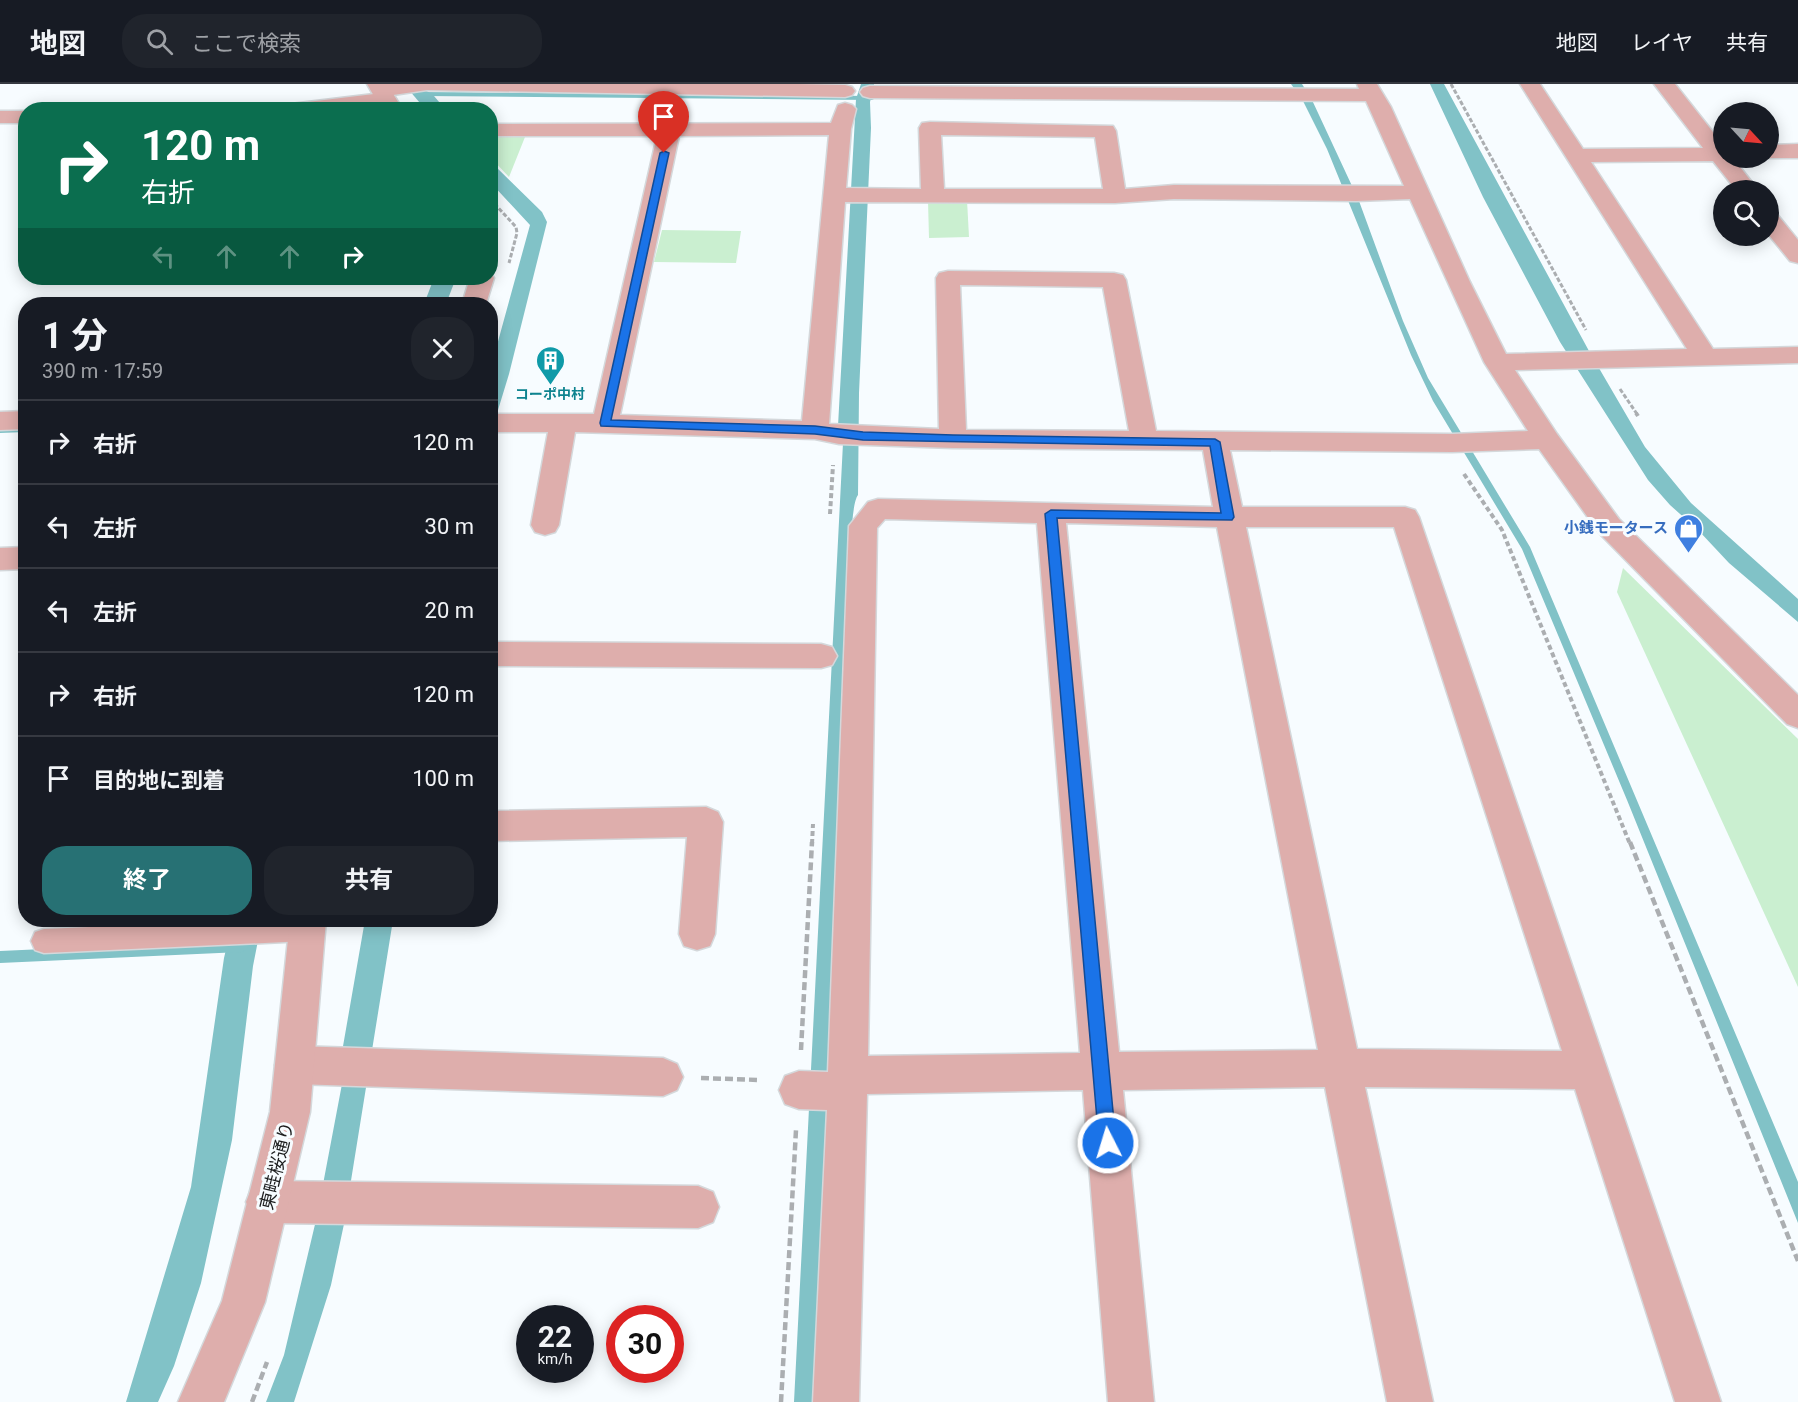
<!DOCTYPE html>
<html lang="ja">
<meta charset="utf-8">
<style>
body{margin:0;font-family:Roboto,"Noto Sans JP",sans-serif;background:#20242c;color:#f1f3f6;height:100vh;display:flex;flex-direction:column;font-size:22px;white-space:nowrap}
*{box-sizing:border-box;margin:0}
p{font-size:20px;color:#9ea1a6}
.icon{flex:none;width:33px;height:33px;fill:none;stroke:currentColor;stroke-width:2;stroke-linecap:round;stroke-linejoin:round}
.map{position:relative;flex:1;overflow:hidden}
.sheet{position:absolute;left:18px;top:213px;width:480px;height:630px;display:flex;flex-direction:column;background:#171b24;border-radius:24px;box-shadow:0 3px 15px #0003}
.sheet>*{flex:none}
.hud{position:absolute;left:18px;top:18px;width:480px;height:183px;border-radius:24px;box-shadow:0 3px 15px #0003;background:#0b6e4f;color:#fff;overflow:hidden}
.needle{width:39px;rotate:116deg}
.controls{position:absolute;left:1713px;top:18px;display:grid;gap:12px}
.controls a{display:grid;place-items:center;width:66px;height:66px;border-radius:50%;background:#171b24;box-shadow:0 3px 15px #0003;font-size:30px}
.speed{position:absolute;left:516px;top:1221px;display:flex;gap:12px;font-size:30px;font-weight:700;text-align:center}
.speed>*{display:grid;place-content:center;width:78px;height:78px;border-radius:50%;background:#171b24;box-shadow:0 3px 15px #0003;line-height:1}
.speed small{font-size:15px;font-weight:400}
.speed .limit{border:9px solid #d22;background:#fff;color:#111}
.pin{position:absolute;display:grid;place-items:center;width:51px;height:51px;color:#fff;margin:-62px -26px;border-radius:50% 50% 50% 0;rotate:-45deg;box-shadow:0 0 6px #0007}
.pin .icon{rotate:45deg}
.me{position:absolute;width:66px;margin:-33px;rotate:355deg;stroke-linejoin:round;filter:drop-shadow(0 0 4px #0008)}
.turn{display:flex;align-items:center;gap:21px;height:126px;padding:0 24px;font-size:27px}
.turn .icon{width:78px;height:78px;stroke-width:2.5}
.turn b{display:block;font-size:42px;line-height:51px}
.lanes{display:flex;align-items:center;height:57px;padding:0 24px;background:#0003;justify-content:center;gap:30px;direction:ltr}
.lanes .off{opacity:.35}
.round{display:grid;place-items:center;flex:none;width:63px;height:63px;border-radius:24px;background:#20242c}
.head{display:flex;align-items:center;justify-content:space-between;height:102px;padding:0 24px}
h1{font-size:36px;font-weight:700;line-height:45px}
.button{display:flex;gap:12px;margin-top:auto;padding:12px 24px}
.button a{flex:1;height:69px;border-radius:24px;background:#277174;color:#fff;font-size:24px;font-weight:700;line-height:69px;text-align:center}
.button a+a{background:#20242c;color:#f1f3f6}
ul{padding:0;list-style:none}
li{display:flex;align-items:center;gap:18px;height:84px;padding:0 24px;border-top:2px solid #363941}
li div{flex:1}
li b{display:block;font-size:22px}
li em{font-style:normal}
header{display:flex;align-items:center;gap:36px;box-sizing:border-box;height:84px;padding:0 30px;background:#171b24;border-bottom:2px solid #363941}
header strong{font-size:28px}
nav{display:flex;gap:33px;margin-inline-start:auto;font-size:21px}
.search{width:420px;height:54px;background:#20242c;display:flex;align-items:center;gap:15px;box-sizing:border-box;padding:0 21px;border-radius:24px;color:#9ea1a6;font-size:22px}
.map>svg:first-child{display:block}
.green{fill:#caefd0}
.water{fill:#81c2c7}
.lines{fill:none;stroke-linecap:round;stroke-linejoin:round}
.stream{fill:#81c2c7;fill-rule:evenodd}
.service-casing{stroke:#d4d8db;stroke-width:3}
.minor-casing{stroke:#d4d8db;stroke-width:3}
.tertiary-casing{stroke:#d4d8db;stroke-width:3}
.path-far2{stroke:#abaeb1;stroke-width:3;stroke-dasharray:4.5 2;stroke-linecap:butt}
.path-far1{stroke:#abaeb1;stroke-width:4;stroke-dasharray:5 3;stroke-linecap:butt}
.path{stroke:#abaeb1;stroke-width:4.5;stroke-dasharray:8 4;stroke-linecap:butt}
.service{fill:#deaeac;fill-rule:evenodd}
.minor{fill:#deaeac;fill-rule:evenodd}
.tertiary{fill:#deaeac;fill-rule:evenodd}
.route{fill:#1a73e8;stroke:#114b97;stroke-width:1.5}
.labels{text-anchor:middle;stroke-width:6;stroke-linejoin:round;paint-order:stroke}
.far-culture-label{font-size:14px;font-weight:bold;fill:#0d838f;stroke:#f7fcff}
.shop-label{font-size:15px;font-weight:bold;fill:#366cbe;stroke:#f7fcff;text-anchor:end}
.near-street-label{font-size:18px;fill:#1c1d1e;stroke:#f7fcff}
</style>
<header>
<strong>地図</strong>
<div class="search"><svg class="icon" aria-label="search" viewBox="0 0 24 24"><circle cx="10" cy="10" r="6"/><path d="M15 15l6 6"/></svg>ここで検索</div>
<nav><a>地図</a><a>レイヤ</a><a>共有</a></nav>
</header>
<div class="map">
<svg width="1798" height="1318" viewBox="0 0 1798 1318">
<rect width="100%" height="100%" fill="#f7fcff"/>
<g class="green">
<path d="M 491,52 L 525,53 L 509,93 L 491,74 Z"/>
<path d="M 967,116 L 969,153 L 929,154 L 928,117 Z"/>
<path d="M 662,146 L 741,147 L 736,179 L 654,178 Z"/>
<path d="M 1623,484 L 1798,655 L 1798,903 L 1617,508 Z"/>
</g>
<g class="water">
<path d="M 861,0 L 874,0 L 874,2 L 870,18 L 871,44 L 859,309 L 858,411 C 848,424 851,518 851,540 L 820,1318 L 794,1318 L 843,359 L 838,342 L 856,15 Z"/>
<path d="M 1291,0 L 1302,0 L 1312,16 L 1359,117 L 1403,237 L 1428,294 L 1530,463 L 1798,1098 L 1798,1139 L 1627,716 L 1522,465 L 1433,317 L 1411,271 L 1327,65 L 1303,17 Z"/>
<path d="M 1430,0 L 1444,0 L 1589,267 L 1645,363 L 1691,419 L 1798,515 L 1798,538 L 1729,479 L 1699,447 L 1670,421 L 1648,396 L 1560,258 L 1483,113 Z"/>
<path d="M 424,5 L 434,12 L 445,25 L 425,25 L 409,6 Z"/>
<path d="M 491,78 L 542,128 L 547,138 L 509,290 L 491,349 L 491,283 L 530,141 L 491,99 Z"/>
<path d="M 434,194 L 456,194 L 446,220 L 424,220 Z"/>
<path d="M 233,836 L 262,836 L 253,882 L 232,1056 L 201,1199 L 174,1282 L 158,1318 L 126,1318 L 191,1103 L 224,874 Z"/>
<path d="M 365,836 L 393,836 L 344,1140 L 331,1201 L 294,1318 L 266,1318 L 284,1271 L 317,1132 L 342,1000 L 342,968 Z"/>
</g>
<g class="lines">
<g class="stream">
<path d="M 422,8 L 872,12 L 876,14 L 872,16 L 425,12 L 421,10 Z"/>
<path d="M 26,342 L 26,348 L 0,349 L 0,343 Z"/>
<path d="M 241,856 L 246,858 L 248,862 L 246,866 L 241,868 L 0,879 L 0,867 Z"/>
</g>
<defs>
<path id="service" d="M 253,836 L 312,836 L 319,845 L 315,853 L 306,857 L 44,869 L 35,866 L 31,857 L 35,848 L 44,845 Z"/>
<g id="minor">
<path d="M 380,0 L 798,0 L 845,1 L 852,3 L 855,7 L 852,11 L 845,13 L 427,6 L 393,11 L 396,15 L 393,19 C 357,28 318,26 281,26 L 284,22 L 291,20 L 374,10 L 371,6 L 374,2 Z"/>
<path d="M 1357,0 L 1377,0 L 1391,23 L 1470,198 L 1506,270 L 1687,265 L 1520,0 L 1540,0 L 1583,65 L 1703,64 L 1654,0 L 1675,0 L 1724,62 L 1724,74 L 1733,74 L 1758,106 L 1736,106 L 1713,77 L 1591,78 L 1713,265 L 1798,263 L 1798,279 L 1515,286 L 1557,350 L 1619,435 L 1798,611 L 1798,644 L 1787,640 L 1599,449 L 1539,365 L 1452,368 L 1230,366 L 1242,423 L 1405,423 L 1415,426 L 1419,433 L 1721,1318 L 1675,1318 L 1575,1005 L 1365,1003 L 1433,1318 L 1387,1318 L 1325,1003 L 1123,1006 L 1154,1318 L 1108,1318 L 1083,1006 L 867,1010 L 859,1318 L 813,1318 L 827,1026 L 799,1025 L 785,1020 L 779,1006 L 785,992 L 799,987 L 828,988 L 849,442 L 868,418 L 878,415 L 1213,423 L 1203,366 L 953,364 L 839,360 L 815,355 L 575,348 L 559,441 L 555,448 L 545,451 L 535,448 L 531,441 L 548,348 L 490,348 L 490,330 L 594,330 L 657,52 L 490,52 L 490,40 L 831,39 L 838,21 L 845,19 L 852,21 L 856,25 L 851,45 L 846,104 L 921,105 L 919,44 L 922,39 L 930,38 L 1113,42 L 1116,47 L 1125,105 L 1174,101 L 1404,102 L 1366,17 L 870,14 L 863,12 L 860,8 L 863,4 L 870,2 L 1359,5 ZM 829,51 L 802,337 L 620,331 L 679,52 ZM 941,51 L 1095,53 L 1103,105 L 944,105 ZM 1174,115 L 1356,117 L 1410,115 L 1484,278 L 1528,347 L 1452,350 L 1156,347 L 1126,196 L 1123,191 L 1114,189 L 948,187 L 939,189 L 936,194 L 939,345 L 829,340 L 845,118 L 1115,119 ZM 960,201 L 1103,203 L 1129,347 L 966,346 ZM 885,435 L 1037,439 L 1080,969 L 868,972 L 877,444 ZM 1066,439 L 1217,443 L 1318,966 L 1119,968 ZM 1246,443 L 1394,443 L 1562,967 L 1357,965 Z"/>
<rect x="0" y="27" width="26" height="12"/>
<path d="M 1798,60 L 1798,74 L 1764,74 L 1768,74 L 1768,61 Z"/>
<path d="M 1768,127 L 1776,129 L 1798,156 L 1798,179 L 1790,177 L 1768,150 Z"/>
<path d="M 26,327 L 26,345 L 0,346 L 0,328 Z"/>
<path d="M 26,463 L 26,485 L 0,486 L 0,464 Z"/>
<path d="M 490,558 L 821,560 L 832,563 L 837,572 L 832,581 L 821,584 L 490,582 Z"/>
<path d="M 706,723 L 718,728 L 723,738 L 715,850 L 710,862 L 697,866 L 684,862 L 679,850 L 687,753 L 490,757 L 490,727 Z"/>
<path d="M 295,962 L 663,974 L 677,980 L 683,993 L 677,1006 L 663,1012 L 295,1000 L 281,994 L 275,981 L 281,968 Z"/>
<path d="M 267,1097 L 698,1102 L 713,1108 L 719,1123 L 713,1138 L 698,1144 L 267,1139 L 252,1133 L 246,1118 L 252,1103 Z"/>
</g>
<g id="tertiary">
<path d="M 367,0 L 387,0 L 403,26 L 382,26 Z"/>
<path d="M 491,189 L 494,194 L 486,220 L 462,220 L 470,194 L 490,194 Z"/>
<path d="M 290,836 L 326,836 L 310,1028 L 265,1218 L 224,1318 L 178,1318 L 222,1217 L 270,1028 Z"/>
</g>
</defs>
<use href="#service" class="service-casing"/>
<use href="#minor" class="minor-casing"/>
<use href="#tertiary" class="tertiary-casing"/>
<g class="path-far2">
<path d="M 1451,0 L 1586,246"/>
<path d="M 490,115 L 516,143 L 517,149 L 509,179"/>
<path d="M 1620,305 L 1637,330"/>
</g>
<g class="path-far1">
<path d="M 1636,329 L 1638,332"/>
<path d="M 1464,390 L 1502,446 L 1630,760"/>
<path d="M 830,430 L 833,381"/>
<path d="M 812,760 L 813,740"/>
</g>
<g class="path">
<path d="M 1630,758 L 1798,1177"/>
<path d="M 801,966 L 812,758"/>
<path d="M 701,994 L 760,996"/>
<path d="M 252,1318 L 267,1278"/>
<path d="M 781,1318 L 796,1046"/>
</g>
<use href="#service" class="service"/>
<use href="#minor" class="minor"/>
<use href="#tertiary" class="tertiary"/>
</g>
<path class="route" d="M 664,67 L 669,69 L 611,336 L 815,342 L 863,348 L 953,351 L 1215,355 L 1220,358 L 1234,433 L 1232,436 L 1057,434 L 1116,1059 L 1114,1064 L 1108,1067 L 1102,1064 L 1099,1059 L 1045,430 L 1051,426 L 1221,429 L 1210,362 L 863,356 L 815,350 L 601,342 L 600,339 L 660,69 Z"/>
<defs>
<symbol id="building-pin" viewBox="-11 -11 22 30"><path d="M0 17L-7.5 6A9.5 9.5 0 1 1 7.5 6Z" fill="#0f9aa8" stroke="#f7fcff"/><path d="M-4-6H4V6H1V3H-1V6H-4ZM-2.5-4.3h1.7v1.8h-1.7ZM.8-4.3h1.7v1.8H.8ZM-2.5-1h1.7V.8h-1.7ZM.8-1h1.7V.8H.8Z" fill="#fff"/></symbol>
<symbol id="shop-pin" viewBox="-11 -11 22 30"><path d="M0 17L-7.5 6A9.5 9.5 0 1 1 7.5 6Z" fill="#3f7fe0" stroke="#f7fcff"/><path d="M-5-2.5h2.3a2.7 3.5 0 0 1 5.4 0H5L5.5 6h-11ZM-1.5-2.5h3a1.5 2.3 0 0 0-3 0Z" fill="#fff"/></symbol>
</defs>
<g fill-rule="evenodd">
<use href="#building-pin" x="534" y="260" width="33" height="45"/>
<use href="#shop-pin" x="1672" y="428" width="33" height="45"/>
</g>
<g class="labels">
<g class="far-culture-label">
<text x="550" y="315">コーポ中村</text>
</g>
<g class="shop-label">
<text x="1668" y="449">小銭モータース</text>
</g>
<g class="near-street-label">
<text transform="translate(277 1082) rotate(-76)" y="6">東畦桜通り</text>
</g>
</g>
</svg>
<div class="controls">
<a><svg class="needle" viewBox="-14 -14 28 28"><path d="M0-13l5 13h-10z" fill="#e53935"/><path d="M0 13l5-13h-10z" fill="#9ea1a6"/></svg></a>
<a><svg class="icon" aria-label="search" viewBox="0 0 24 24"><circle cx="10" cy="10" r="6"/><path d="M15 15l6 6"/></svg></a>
</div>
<div class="speed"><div>22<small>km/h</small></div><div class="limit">30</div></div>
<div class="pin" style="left:664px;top:69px;background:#d93025"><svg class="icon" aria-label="arrive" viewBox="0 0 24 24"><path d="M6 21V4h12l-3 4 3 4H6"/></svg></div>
<svg class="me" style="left:1108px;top:1059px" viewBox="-20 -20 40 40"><circle r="17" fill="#1a73e8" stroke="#fff" stroke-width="3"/><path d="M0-11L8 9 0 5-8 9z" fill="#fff"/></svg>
<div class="hud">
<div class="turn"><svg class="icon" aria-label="right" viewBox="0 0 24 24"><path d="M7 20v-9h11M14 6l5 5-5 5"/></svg><div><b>120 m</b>右折</div></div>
<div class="lanes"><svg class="icon off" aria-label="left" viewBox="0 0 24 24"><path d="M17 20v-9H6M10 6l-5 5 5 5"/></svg><svg class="icon off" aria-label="ahead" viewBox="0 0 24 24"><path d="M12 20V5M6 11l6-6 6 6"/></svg><svg class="icon off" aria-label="ahead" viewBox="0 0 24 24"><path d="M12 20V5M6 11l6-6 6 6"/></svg><svg class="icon" aria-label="right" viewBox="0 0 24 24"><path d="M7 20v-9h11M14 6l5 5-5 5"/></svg></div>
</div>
<section class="sheet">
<div class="head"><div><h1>1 分</h1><p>390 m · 17:59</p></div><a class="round"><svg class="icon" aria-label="close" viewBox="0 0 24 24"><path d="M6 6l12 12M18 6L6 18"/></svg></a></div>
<ul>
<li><svg class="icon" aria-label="right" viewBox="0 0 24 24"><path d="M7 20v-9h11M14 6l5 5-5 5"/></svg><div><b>右折</b></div><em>120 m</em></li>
<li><svg class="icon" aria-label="left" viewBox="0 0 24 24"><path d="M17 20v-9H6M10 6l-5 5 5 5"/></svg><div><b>左折</b></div><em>30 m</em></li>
<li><svg class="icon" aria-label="left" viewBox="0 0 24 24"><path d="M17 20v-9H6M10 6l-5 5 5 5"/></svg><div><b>左折</b></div><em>20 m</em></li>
<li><svg class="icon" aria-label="right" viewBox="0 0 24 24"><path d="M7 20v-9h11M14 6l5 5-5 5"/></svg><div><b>右折</b></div><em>120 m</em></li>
<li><svg class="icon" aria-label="arrive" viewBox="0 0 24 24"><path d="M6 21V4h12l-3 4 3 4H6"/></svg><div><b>目的地に到着</b></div><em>100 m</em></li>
</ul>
<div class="button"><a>終了</a><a>共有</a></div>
</section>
</div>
